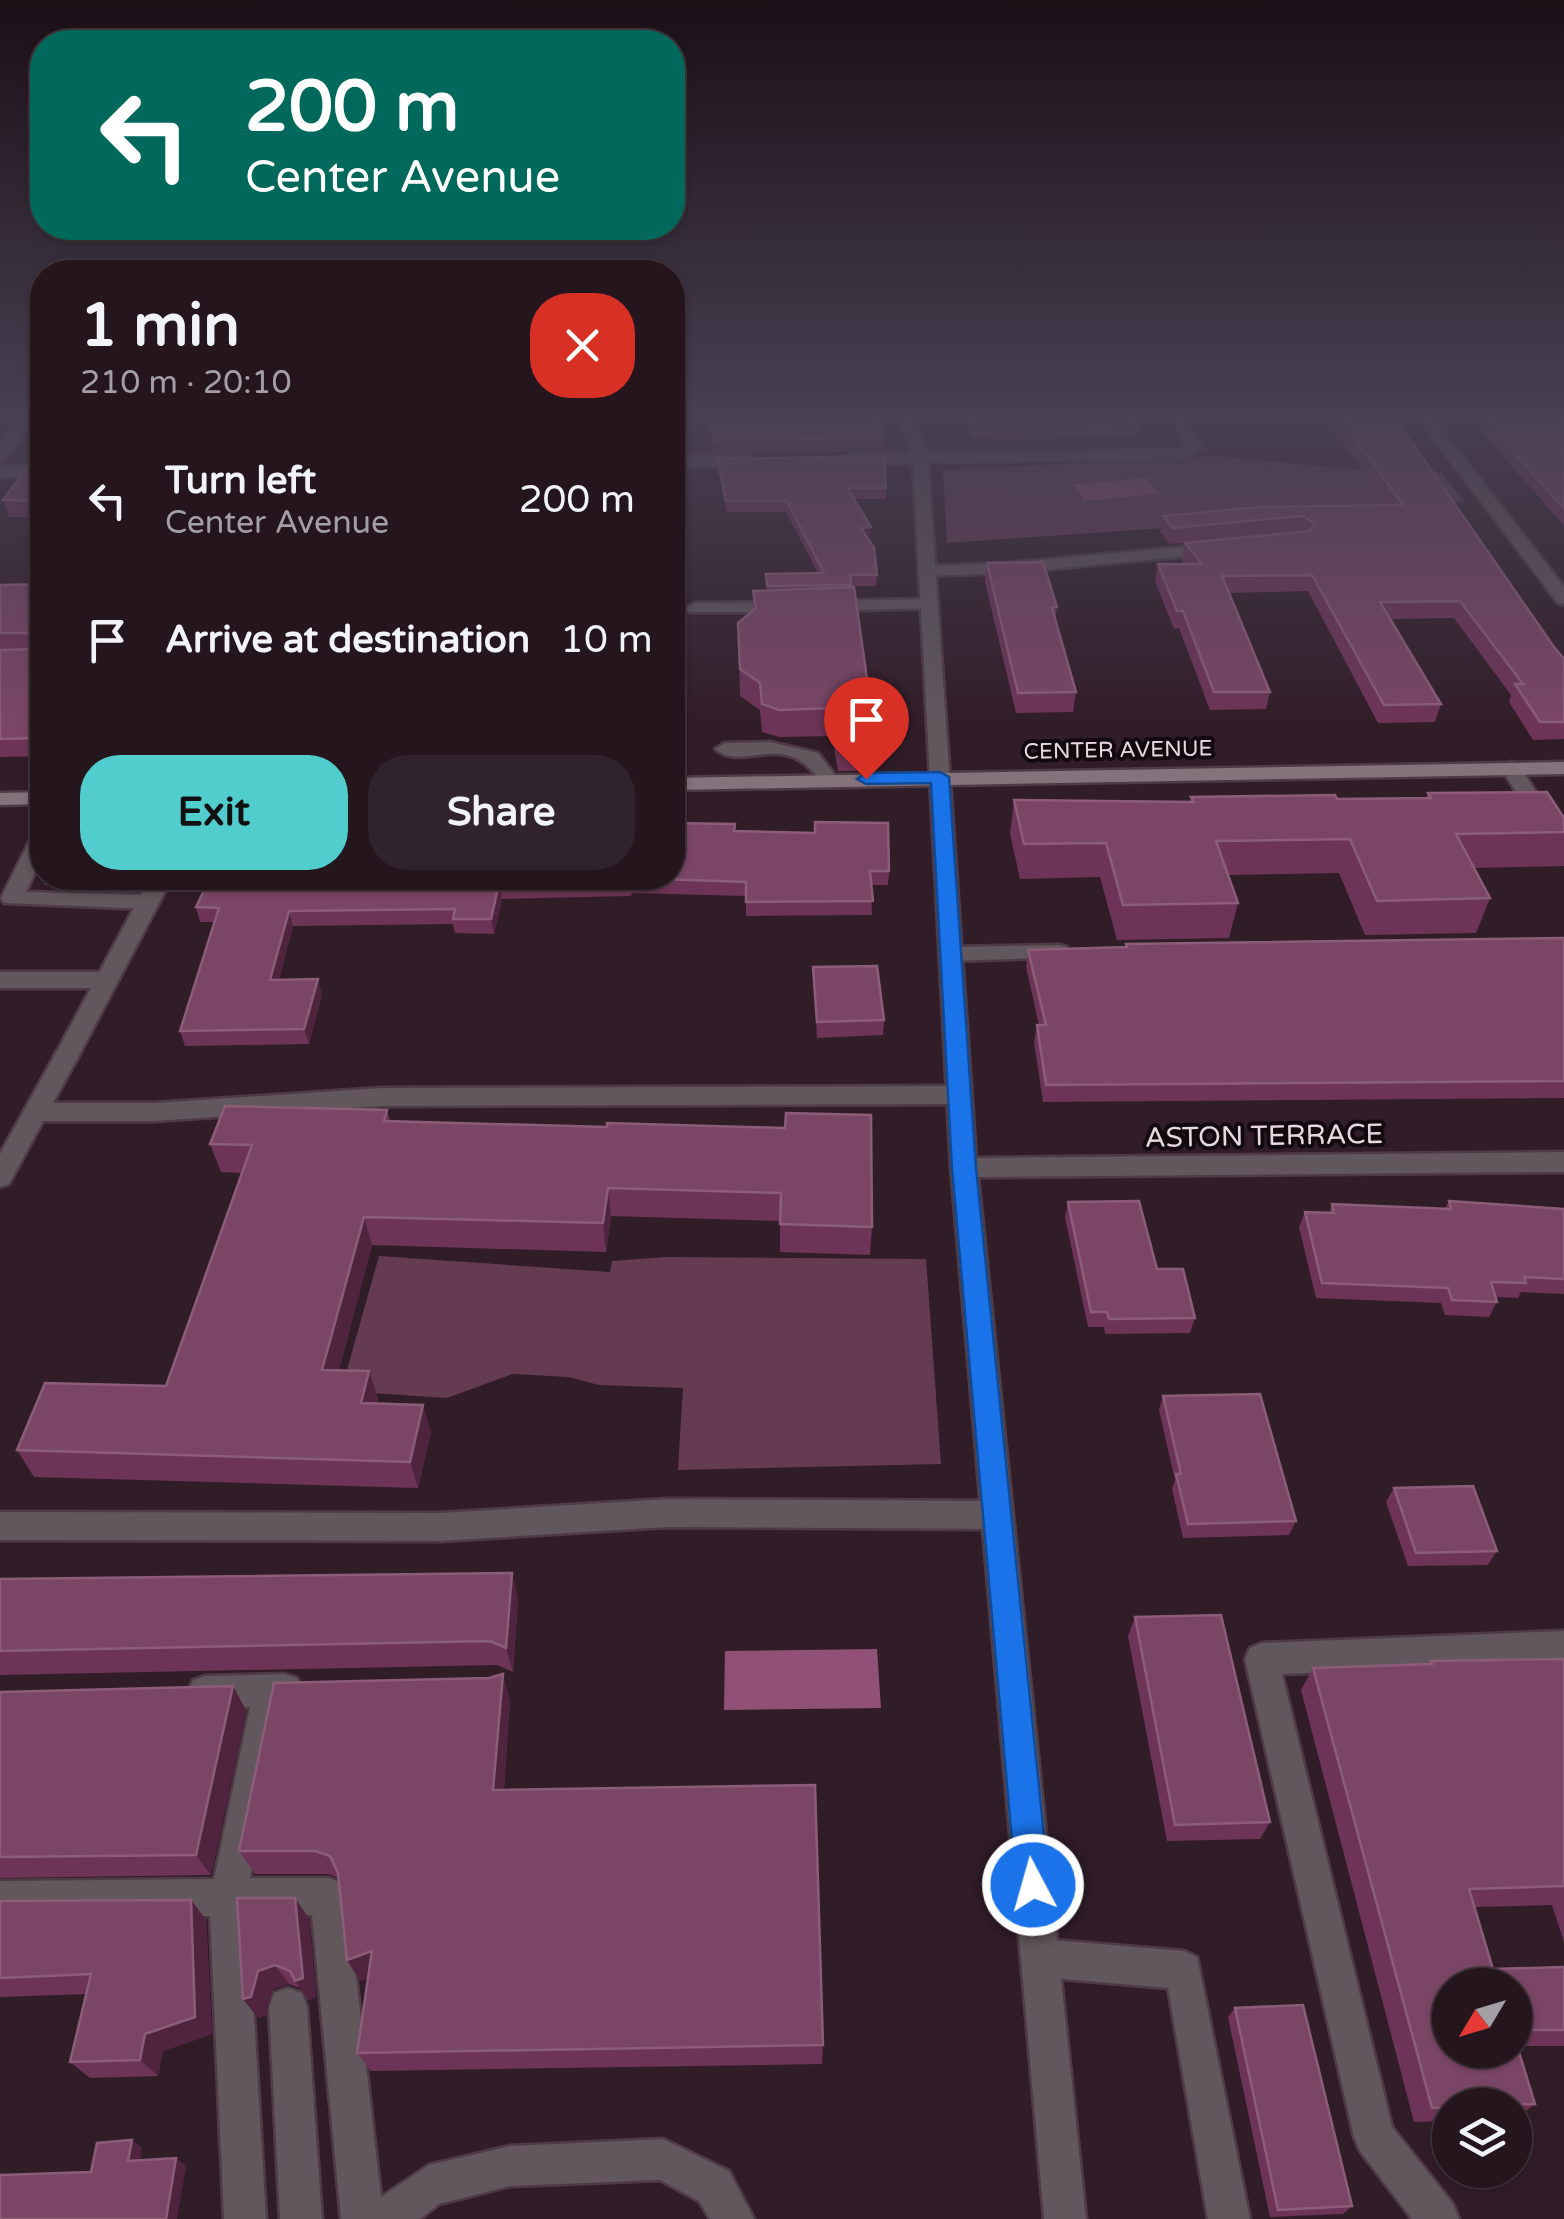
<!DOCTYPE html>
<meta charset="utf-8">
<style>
body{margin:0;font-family:"Varela Round",sans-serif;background:#31232b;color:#f1f3f6;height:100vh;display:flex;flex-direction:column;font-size:38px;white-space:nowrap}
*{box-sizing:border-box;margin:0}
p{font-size:32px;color:#a39fa4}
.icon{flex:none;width:55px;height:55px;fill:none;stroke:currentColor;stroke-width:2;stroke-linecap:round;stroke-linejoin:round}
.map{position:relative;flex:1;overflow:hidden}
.side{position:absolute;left:30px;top:260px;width:655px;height:630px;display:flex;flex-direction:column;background:#25161e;border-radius:40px;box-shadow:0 2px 8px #0004,0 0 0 2px #42353c}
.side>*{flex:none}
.guide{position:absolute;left:30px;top:30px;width:655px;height:210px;border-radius:40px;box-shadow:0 2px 8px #0004,0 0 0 2px #42353c;background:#00695c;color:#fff;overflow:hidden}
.needle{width:65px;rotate:232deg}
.controls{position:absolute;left:1432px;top:1968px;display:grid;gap:20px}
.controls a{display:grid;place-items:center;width:100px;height:100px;border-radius:50%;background:#25161e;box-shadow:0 2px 8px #0004,0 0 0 2px #42353c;font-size:50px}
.pin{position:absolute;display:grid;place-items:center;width:85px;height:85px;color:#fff;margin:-102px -42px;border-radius:50% 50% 50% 0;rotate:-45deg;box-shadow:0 0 10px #0007}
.pin .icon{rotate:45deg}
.me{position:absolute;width:110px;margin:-55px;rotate:354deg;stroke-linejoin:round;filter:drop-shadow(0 0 8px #0008)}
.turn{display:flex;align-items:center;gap:35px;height:210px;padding:0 50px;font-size:45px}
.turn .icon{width:130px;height:130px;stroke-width:2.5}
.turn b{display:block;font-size:70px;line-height:85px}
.round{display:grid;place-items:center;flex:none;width:105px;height:105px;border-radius:40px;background:#31232b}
.summary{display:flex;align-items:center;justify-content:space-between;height:170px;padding:0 50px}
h1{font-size:60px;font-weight:800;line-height:75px}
.cta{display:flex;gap:20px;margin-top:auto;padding:20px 50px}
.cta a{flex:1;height:115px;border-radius:40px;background:#52cdce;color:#111;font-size:40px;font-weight:800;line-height:115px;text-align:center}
.cta a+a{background:#31232b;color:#f1f3f6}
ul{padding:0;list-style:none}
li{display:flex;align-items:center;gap:30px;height:140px;padding:0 50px}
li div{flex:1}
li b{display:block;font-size:38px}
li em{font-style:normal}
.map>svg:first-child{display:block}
.green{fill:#653b52}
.water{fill:#915075}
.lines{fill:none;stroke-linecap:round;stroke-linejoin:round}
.service-casing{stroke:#4e3b45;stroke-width:5}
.minor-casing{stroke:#4e3b45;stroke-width:5}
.secondary-casing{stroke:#4e3b45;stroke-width:5}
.service{fill:#62575d;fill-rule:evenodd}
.minor{fill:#62575d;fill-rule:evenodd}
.secondary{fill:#85737c;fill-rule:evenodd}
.wall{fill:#6e3457;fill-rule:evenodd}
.shaded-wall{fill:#50243e}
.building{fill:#7b4666;stroke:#8c5d79;stroke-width:2.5}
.route{fill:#1a73e8;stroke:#114b97;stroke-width:2.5}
.labels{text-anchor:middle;stroke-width:8;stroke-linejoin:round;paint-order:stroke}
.far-street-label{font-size:22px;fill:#e7d8e0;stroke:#130a0f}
.street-label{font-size:28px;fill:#e7d8e0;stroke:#130a0f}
</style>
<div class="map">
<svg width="1564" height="2219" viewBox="0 0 1564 2219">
<rect width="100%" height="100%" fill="#311d28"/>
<g class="green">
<path d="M 1215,456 L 1352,469 L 1440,472 L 1465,501 L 1150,529 L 947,543 L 943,470 Z"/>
<path d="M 379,1256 L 610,1272 L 612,1261 L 666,1257 L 926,1259 L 941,1464 L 678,1470 L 683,1388 L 599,1385 L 568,1377 L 513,1374 L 447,1398 L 341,1391 Z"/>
</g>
<g class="water">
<path d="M 1146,478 L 1159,494 L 1084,501 L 1072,484 Z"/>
<path d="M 877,1649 L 881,1708 L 724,1710 L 725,1651 Z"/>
</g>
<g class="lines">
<defs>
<g id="service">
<path d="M 10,417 L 24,417 L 26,427 L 5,460 L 0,462 L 0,445 L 12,427 Z"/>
<path d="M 1216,544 L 1224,549 L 1222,553 L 1009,573 L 927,576 L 919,571 L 927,566 L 1009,563 Z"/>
<path d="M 929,599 L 938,604 L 935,608 L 824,611 L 815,606 L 824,601 Z"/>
<path d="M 695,603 L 784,602 L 793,607 L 784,612 L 689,612 L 686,608 Z"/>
<path d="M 770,742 L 818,753 L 839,780 L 829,786 L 822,784 C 785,726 746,774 715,749 L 725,743 Z"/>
<path d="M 1511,762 L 1518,764 L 1564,835 L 1564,858 L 1557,857 L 1501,768 Z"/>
<path d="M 42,830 L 42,857 L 26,892 L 148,895 L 159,902 L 148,909 L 4,903 L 1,898 L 32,836 Z"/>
<path d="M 1059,945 L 1067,947 L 1070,952 L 1067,957 L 952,961 L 941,954 L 952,947 Z"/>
<path d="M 0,972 L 107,972 L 119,980 L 107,988 L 0,988 Z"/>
<path d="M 66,1049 L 78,1057 L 53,1103 L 154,1103 L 382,1088 L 959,1086 L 971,1095 L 959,1104 L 382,1106 L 154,1121 L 43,1121 L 9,1184 L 0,1187 L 0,1154 L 57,1051 Z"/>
<path d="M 667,1499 L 996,1501 L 1007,1505 L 1012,1515 L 1007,1525 L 996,1529 L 667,1527 L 440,1541 L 0,1540 L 0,1512 L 440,1513 Z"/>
<path d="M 1564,1631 L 1564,1663 L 1282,1674 L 1392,2127 L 1453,2204 L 1459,2219 L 1412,2219 L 1360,2151 L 1354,2137 L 1245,1659 L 1250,1648 L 1262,1643 Z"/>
<path d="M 285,1674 L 297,1678 L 302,1690 L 297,1702 L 285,1706 L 250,1878 L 329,1878 L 342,1883 L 347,1896 L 381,2197 L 429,2165 L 510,2146 L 663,2139 L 729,2171 L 754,2219 L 710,2219 L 699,2201 L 660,2180 L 510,2186 L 439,2204 L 420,2219 L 341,2219 L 312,1915 L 248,1915 L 266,2219 L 224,2219 L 210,1916 L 0,1917 L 0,1881 L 214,1879 L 250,1707 L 205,1708 L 193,1704 L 188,1692 L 193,1680 L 205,1676 Z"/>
<path d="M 1040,1939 L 1184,1951 L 1197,1957 L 1250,2219 L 1208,2219 L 1168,1988 L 1040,1977 L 1027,1971 L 1021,1958 L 1027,1945 Z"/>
<path d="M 288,1988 L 302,1993 L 307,2007 L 322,2219 L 280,2219 L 269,2007 L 274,1993 Z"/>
</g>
<g id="minor">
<path d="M 898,417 L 912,417 L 928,453 L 1179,450 L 1187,446 L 1170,417 L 1184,417 L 1203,448 L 1181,459 L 928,462 L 976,1158 L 1564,1152 L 1564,1172 L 978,1177 L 1086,2219 L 1044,2219 L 951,1168 L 913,463 L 850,464 L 842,459 L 850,454 L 912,454 Z"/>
<path d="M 1417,417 L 1432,417 L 1564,587 L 1564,604 L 1558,603 Z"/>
<path d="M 672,457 L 750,456 L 758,461 L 750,466 L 672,467 Z"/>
<path d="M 42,466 L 42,476 L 0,477 L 0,467 Z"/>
<path d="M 150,878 L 172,878 L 75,1063 L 57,1063 L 54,1057 Z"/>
</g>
<g id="secondary">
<path d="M 1564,762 L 1564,774 L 672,790 L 672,778 Z"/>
<path d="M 42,792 L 42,804 L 0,805 L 0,793 Z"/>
</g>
</defs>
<use href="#service" class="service-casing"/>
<use href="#minor" class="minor-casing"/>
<use href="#secondary" class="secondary-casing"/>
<use href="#service" class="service"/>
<use href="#minor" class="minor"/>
<use href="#secondary" class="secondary"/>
</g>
<g class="wall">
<path d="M 707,417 L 880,417 L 882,451 L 714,453 Z"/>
<path d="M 961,417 L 1139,417 L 1142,421 L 1140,430 L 1137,430 L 1137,436 L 972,438 Z"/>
<path d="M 1219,417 L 1393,417 L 1554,647 L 1564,659 L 1564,739 L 1533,740 L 1509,702 L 1511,695 L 1454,618 L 1390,619 L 1441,704 L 1435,722 L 1378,723 L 1308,591 L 1229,593 L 1270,692 L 1266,709 L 1210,710 L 1179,628 L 1174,629 L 1155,581 L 1158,564 L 1185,564 L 1182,560 L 1185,543 L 1285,534 L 1170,544 L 1160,532 L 1163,516 L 1387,505 L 1326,420 L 1228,427 Z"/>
<path d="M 1469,417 L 1564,417 L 1564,526 Z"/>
<path d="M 42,444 L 42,517 L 9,517 L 3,500 L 39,463 Z"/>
<path d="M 718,459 L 886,488 L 886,499 L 854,499 L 871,527 L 870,538 L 868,538 L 877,575 L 876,586 L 851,586 L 871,707 L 869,734 L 864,734 L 862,771 L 838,771 L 832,736 L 779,737 L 762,732 L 760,710 L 740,696 L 738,623 L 753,609 L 753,591 L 767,590 L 766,574 L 818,573 L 786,512 L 727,512 L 718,470 Z"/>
<path d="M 987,563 L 1057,607 L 1055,620 L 1076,692 L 1073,712 L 1016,713 L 985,582 Z"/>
<path d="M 42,584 L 42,756 L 0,757 L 0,585 Z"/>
<path d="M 1428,793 L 1564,818 L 1564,866 L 1474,868 L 1490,898 L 1476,933 L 1365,935 L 1339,873 L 1228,875 L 1238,903 L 1229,938 L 1117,940 L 1100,877 L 1020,879 L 1010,834 L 1014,800 L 1190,802 L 1191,797 L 1337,799 L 1426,798 Z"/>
<path d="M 735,831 L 889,871 L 888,885 L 871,885 L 872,915 L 746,916 L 746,896 L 632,893 L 631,896 L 502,899 L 494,934 L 455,933 L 453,924 L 293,926 L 279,980 L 322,994 L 309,1044 L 185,1046 L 180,1031 L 214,922 L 200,922 L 196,907 Z"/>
<path d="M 42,863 L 42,878 L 102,878 L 97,887 L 45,885 L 38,870 Z"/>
<path d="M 1564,938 L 1564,1098 L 1043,1102 L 1034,1042 L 1037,1025 L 1039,1025 L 1026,967 L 1028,950 L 1125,948 L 1126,944 Z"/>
<path d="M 813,967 L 884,1020 L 883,1035 L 817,1038 Z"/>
<path d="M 387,1110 L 390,1121 L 607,1127 L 872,1227 L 870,1255 L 780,1252 L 780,1221 L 611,1216 L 606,1252 L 372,1245 L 339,1370 L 378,1398 L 377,1404 L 431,1432 L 418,1488 L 34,1477 L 17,1450 L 166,1386 L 242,1173 L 221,1172 L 210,1144 Z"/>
<path d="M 1449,1201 L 1564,1209 L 1564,1294 L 1521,1292 L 1518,1298 L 1496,1297 L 1497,1302 L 1489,1317 L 1445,1315 L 1441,1303 L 1316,1298 L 1299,1227 L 1305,1212 L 1329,1213 L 1332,1204 L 1445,1208 Z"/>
<path d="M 1068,1202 L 1157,1269 L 1195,1318 L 1190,1333 L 1105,1334 L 1104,1327 L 1088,1327 L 1065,1217 Z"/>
<path d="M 1163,1396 L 1296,1521 L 1289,1535 L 1183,1538 L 1172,1489 L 1175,1480 L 1159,1410 Z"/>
<path d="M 1394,1488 L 1497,1551 L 1488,1565 L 1408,1566 L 1386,1502 Z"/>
<path d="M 0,1579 L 518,1598 L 513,1672 L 497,1665 L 0,1675 Z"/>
<path d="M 1135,1617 L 1270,1822 L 1260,1839 L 1167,1841 L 1128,1636 Z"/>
<path d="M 1564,1659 L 1564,1942 L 1552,1905 L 1474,1907 L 1493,1969 L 1564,1967 L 1564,2046 L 1517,2046 L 1535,2104 L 1515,2119 L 1515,2105 L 1450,2105 L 1450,2121 L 1414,2122 L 1301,1690 L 1313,1668 L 1428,1665 L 1431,1661 ZM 1515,1985 L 1515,2050 L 1450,2050 Z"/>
<path d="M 0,1692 L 246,1710 L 211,1875 L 0,1878 Z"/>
<path d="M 510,1700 L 504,1790 L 823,2045 L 822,2064 L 371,2071 L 357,2053 L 368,1978 L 360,1981 L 347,1960 L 338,1878 L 329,1874 L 255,1874 L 239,1851 Z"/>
<path d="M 295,1898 L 309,1919 L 316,1997 L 308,2000 L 300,1988 L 289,1984 L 273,1989 L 266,2015 L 258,2018 Z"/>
<path d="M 191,1900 L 206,1920 L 212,2034 L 163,2051 L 158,2076 L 90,2078 L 70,2062 L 87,1994 L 0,1997 L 0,1901 Z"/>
<path d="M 1235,2008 L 1352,2206 L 1343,2214 L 1270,2217 L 1228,2017 Z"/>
</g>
<g class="shaded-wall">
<path d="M 871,527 L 870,538 L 861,539 L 861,528 Z"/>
<path d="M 93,878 L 102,878 L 97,887 Z"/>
<path d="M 499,884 L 502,899 L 494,934 L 491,919 Z"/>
<path d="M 289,911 L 293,926 L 275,995 L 270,980 Z"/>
<path d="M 318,979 L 322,994 L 309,1044 L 304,1029 Z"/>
<path d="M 608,1188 L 611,1216 L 606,1252 L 603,1223 Z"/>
<path d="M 364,1217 L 372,1245 L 332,1397 L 322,1370 Z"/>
<path d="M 369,1371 L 378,1398 L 370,1431 L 361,1403 Z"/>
<path d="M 423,1405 L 431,1432 L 418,1488 L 410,1462 Z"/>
<path d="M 512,1573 L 518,1598 L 513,1672 L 506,1648 Z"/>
<path d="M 503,1674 L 510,1700 L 502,1814 L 493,1790 Z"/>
<path d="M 233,1686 L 246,1710 L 211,1875 L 196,1855 Z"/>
<path d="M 295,1898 L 309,1919 L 316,1997 L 308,2000 L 295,1981 Z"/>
<path d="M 191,1900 L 206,1920 L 212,2034 L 163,2051 L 158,2076 L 140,2060 L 145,2034 Z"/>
<path d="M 372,1951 L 384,1972 L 360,1981 L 347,1960 Z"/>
<path d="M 275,1965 L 289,1984 L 273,1989 L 266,2015 L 258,2018 L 243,1999 L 258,1971 Z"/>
<path d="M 132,2140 L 142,2148 L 139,2169 L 128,2161 Z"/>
<path d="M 176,2158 L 186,2166 L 177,2219 L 166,2219 Z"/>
</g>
<g class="building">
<path d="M 709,417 L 880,417 L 882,438 L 714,440 Z"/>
<path d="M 966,417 L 1139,417 L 1142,421 L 1135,422 L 1138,427 L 973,429 Z"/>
<path d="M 1339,417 L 1393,417 L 1405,432 L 1554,647 L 1564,659 L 1564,722 L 1540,722 L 1515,684 L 1523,684 L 1460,601 L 1380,602 L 1441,704 L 1384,705 L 1312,575 L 1222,576 L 1270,692 L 1214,692 L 1183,611 L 1177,611 L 1158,564 L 1202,564 L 1185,543 L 1310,531 L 1315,524 L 1303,516 L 1173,528 L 1163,516 L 1260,507 L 1403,505 Z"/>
<path d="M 1483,417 L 1564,417 L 1564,509 Z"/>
<path d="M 42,444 L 42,501 L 3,500 L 29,464 L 39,463 L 40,448 Z"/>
<path d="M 884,456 L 886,488 L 847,488 L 871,527 L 861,528 L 874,548 L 877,575 L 850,575 L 851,585 L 767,586 L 766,574 L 824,573 L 787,501 L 726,501 L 718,459 Z"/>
<path d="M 1043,562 L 1057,607 L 1052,608 L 1076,692 L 1018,693 L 987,563 Z"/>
<path d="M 42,584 L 42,738 L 0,739 L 0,650 L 36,649 L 39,646 L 38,633 L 0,633 L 0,585 Z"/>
<path d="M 854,587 L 871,707 L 865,707 L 863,743 L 838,744 L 833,708 L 779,710 L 762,704 L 760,683 L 740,669 L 738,623 L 756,608 L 753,591 Z"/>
<path d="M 1547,792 L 1564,818 L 1564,832 L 1456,834 L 1490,898 L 1377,901 L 1350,839 L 1216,841 L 1238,903 L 1123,905 L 1106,843 L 1024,844 L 1014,800 L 1194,802 L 1191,797 L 1335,795 L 1337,799 L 1431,798 L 1428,793 Z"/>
<path d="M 815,822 L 888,823 L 889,871 L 870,871 L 873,901 L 746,902 L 746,882 L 631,878 L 630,882 L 499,884 L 491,919 L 453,919 L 455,909 L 289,911 L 270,980 L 318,979 L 304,1029 L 180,1031 L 219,908 L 196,907 L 210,878 L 672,878 L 672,823 L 735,824 L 734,831 L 815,833 Z"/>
<path d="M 1564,938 L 1564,1081 L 1046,1085 L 1037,1025 L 1046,1025 L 1028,950 L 1127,947 L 1126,944 Z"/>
<path d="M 877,966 L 884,1020 L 817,1022 L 813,967 Z"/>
<path d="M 225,1106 L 387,1110 L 384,1121 L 607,1127 L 607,1123 L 785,1128 L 786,1113 L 871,1115 L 872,1227 L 780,1224 L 781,1193 L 608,1188 L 603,1223 L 364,1217 L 322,1370 L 369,1371 L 361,1403 L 423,1405 L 410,1462 L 17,1450 L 45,1383 L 166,1386 L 252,1145 L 210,1144 Z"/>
<path d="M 1139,1201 L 1157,1269 L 1183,1269 L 1195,1318 L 1109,1319 L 1107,1312 L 1091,1312 L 1068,1202 Z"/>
<path d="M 1449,1201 L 1564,1209 L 1564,1279 L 1524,1277 L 1526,1283 L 1491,1282 L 1497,1302 L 1452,1300 L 1448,1288 L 1322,1283 L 1305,1212 L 1334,1213 L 1332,1204 L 1451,1209 Z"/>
<path d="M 1260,1394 L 1296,1521 L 1188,1524 L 1176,1474 L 1181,1474 L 1163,1396 Z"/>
<path d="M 1473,1486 L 1497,1551 L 1416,1553 L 1394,1488 Z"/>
<path d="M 512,1573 L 506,1648 L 490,1641 L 0,1651 L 0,1579 Z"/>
<path d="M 1221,1615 L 1270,1822 L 1175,1825 L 1135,1617 Z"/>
<path d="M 1564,1659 L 1564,1886 L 1469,1889 L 1493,1969 L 1564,1967 L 1564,2030 L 1515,2030 L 1515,1985 L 1450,1985 L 1450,2050 L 1515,2050 L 1515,2039 L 1535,2104 L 1450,2105 L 1450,2107 L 1432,2108 L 1313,1668 L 1432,1664 L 1431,1661 Z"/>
<path d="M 503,1674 L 493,1790 L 815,1785 L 823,2045 L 357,2053 L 372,1951 L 347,1960 L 338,1873 L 330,1856 L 315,1851 L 239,1851 L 274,1683 L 489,1678 Z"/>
<path d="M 233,1686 L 196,1855 L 0,1857 L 0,1692 Z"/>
<path d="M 237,1898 L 295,1898 L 303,1978 L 295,1981 L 290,1971 L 275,1965 L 258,1971 L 251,1997 L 243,1999 Z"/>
<path d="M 191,1900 L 195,2017 L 145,2034 L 140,2060 L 70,2062 L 91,1974 L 0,1978 L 0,1901 Z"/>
<path d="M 1303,2005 L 1352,2206 L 1278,2210 L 1235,2008 Z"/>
<path d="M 132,2140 L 128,2161 L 176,2158 L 166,2219 L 0,2219 L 0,2175 L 91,2172 L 97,2143 Z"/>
</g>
<linearGradient id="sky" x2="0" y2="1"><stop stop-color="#1b1016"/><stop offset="0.57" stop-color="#484053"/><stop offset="1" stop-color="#484053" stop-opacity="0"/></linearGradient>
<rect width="1564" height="728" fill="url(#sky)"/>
<path class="route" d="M 940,772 L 949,777 L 976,1168 L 1049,1885 L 1045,1897 L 1033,1902 L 1021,1897 L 1016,1885 L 952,1168 L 931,783 L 866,784 L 857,779 L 866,773 Z"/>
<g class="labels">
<g class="far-street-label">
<text transform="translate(1118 749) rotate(-1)" y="8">CENTER AVENUE</text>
</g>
<g class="street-label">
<text transform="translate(1264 1135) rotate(-1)" y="10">ASTON TERRACE</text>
</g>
</g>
</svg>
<div class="controls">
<a><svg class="needle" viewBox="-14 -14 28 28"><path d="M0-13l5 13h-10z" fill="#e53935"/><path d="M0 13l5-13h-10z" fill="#a39fa4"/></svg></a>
<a><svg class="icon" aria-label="layers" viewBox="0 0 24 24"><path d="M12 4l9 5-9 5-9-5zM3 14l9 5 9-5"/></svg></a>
</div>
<div class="pin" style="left:866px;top:779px;background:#d93025"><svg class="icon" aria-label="arrive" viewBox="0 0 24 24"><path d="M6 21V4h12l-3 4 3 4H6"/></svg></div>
<svg class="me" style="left:1033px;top:1885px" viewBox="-20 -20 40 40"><circle r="17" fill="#1a73e8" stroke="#fff" stroke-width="3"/><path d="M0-11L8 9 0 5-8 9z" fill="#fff"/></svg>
<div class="guide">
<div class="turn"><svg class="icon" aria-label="left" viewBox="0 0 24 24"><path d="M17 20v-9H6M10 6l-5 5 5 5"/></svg><div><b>200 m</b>Center Avenue</div></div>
</div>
<section class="side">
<div class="summary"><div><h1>1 min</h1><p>210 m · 20:10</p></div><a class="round" style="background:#d93025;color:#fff"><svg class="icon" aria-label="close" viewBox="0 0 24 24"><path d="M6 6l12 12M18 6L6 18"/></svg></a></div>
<ul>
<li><svg class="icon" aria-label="left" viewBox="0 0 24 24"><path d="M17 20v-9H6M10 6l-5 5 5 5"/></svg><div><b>Turn left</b><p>Center Avenue</p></div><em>200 m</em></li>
<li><svg class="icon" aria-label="arrive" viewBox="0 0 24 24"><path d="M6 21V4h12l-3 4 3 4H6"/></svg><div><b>Arrive at destination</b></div><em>10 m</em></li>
</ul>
<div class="cta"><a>Exit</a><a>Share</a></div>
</section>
</div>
